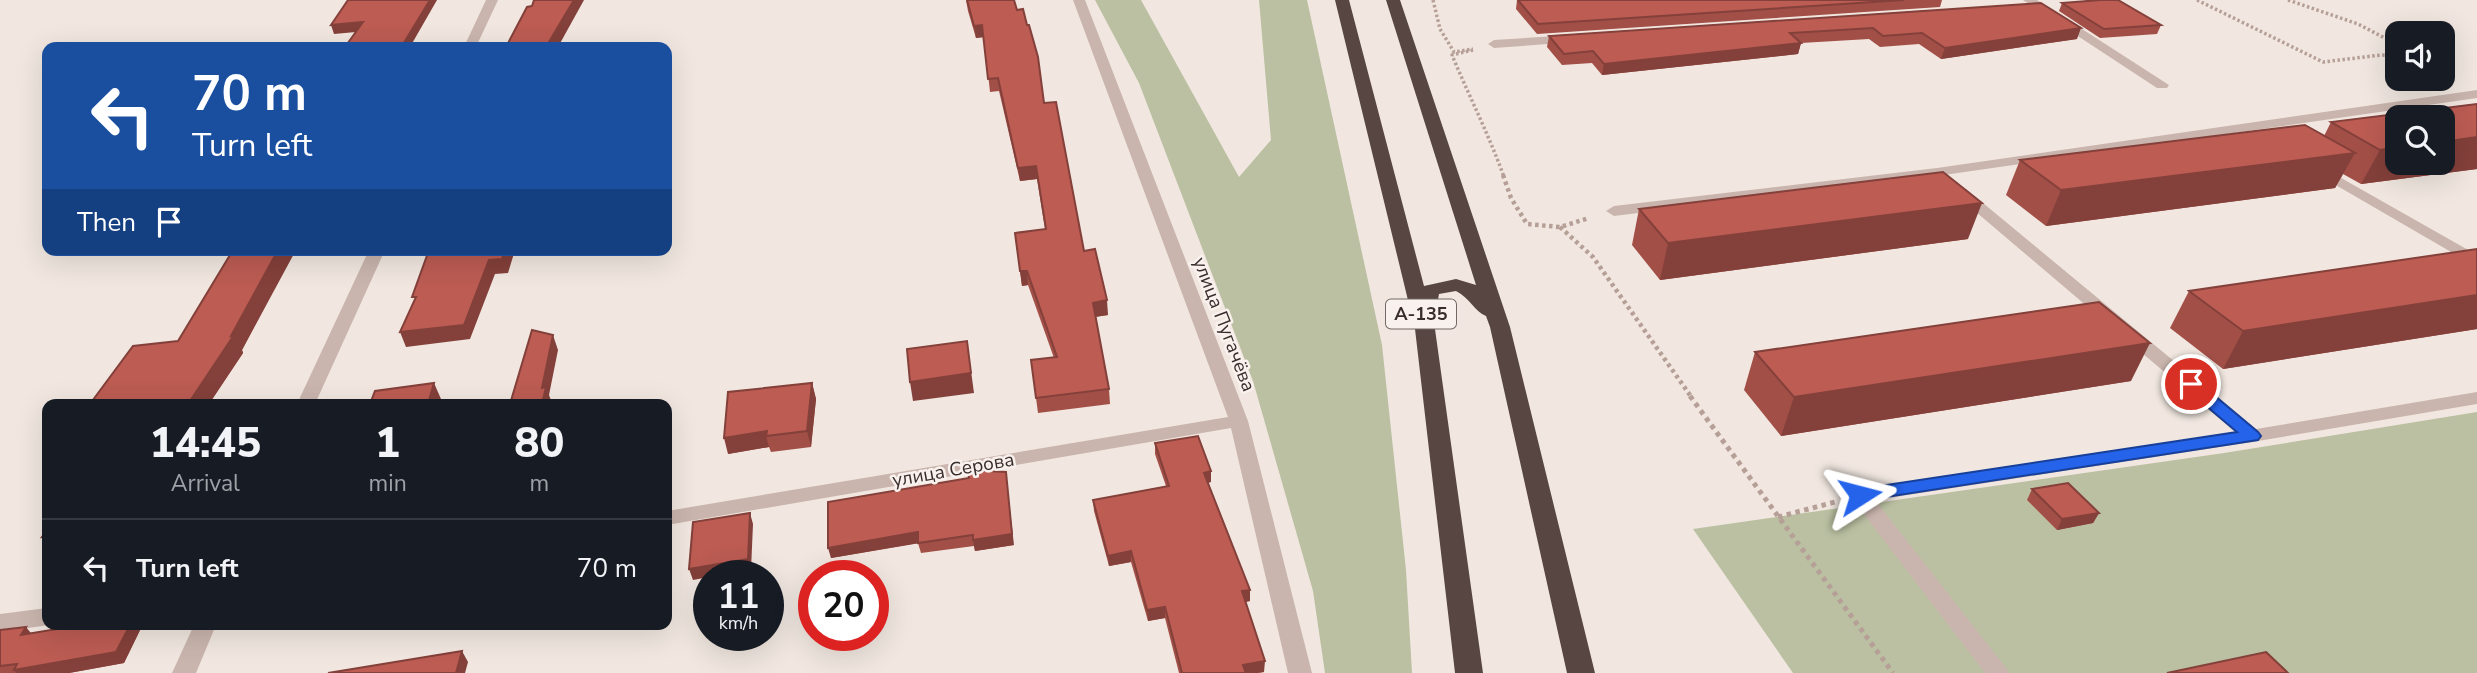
<!DOCTYPE html>
<meta charset="utf-8">
<style>
body{margin:0;font-family:"Nunito Sans",sans-serif;background:#242831;color:#f1f3f6;height:100vh;display:flex;flex-direction:column;font-size:26px;white-space:nowrap}
*{box-sizing:border-box;margin:0}
p{font-size:23px;color:#9ea1a6}
.icon{flex:none;width:38px;height:38px;fill:none;stroke:currentColor;stroke-width:2;stroke-linecap:round;stroke-linejoin:round}
.map{position:relative;flex:1;overflow:hidden}
.details{position:absolute;left:42px;top:399px;width:630px;height:231px;display:flex;flex-direction:column;background:#171b24;border-radius:14px;box-shadow:0 7px 28px #0002}
.details>*{flex:none}
.guide{position:absolute;left:42px;top:42px;width:630px;height:214px;border-radius:14px;box-shadow:0 7px 28px #0002;background:#1a4fa0;color:#fff;overflow:hidden}
.fabs{position:absolute;left:2385px;top:21px;display:grid;gap:14px}
.fabs a{display:grid;place-items:center;width:70px;height:70px;border-radius:14px;background:#171b24;box-shadow:0 7px 28px #0002;font-size:35px}
.speed{position:absolute;left:693px;top:560px;display:flex;gap:14px;font-size:35px;font-weight:700;text-align:center}
.speed>*{display:grid;place-content:center;width:91px;height:91px;border-radius:50%;background:#171b24;box-shadow:0 7px 28px #0002;line-height:1}
.speed small{font-size:18px;font-weight:400}
.speed .limit{border:10px solid #d22;background:#fff;color:#111}
.pin{position:absolute;display:grid;place-items:center;width:60px;height:60px;color:#fff;margin:-30px;border:4px solid #fff;border-radius:50%;box-shadow:0 2px 7px #0007}
.me{position:absolute;width:77px;margin:-38px;rotate:81deg;stroke-linejoin:round;filter:drop-shadow(0 0 5px #0008)}
.turn{display:flex;align-items:center;gap:24px;height:147px;padding:0 35px;font-size:32px}
.turn .icon{width:91px;height:91px;stroke-width:2.5}
.turn b{display:block;font-size:49px;line-height:60px}
.then{display:flex;align-items:center;height:66px;padding:0 35px;background:#0003;gap:14px;font-size:26px}
.eta{display:flex;justify-content:space-evenly;align-items:center;height:119px;text-align:center}
.eta b{font-size:42px;font-weight:800;line-height:49px}
ul{padding:0;list-style:none}
li{display:flex;align-items:center;gap:21px;height:98px;padding:0 35px;border-top:2px solid #363941}
li div{flex:1}
li b{display:block;font-size:26px}
li em{font-style:normal}
.map>svg:first-child{display:block}
.green{fill:#bac0a1}
.lines{fill:none;stroke-linecap:round;stroke-linejoin:round}
.path-far2{stroke:#b59f97;stroke-width:3.5;stroke-dasharray:2.5 2.5;stroke-linecap:butt}
.path-far1{stroke:#b59f97;stroke-width:4.5;stroke-dasharray:3.5 3.5;stroke-linecap:butt}
.path{stroke:#b59f97;stroke-width:5;stroke-dasharray:4.5 4.5;stroke-linecap:butt}
.lane{fill:#c9b5ad;fill-rule:evenodd}
.street{fill:#c9b5ad;fill-rule:evenodd}
.highway{fill:#584643;fill-rule:evenodd}
.wall{fill:#a24f47}
.shaded-wall{fill:#84403a}
.building{fill:#bc5c53;stroke:#84403a;stroke-width:2}
.route{fill:#2563eb;stroke:#184099;stroke-width:2}
.labels{text-anchor:middle;stroke-width:5;stroke-linejoin:round;paint-order:stroke}
.shield{fill:#f9f1ed;stroke:#726865;stroke-width:2}
.shield-label{font-size:18px;font-weight:bold;fill:#382d2b}
.street-label{font-size:19px;fill:#382d2b;stroke:#f9f1ed}
</style>
<div class="map">
<svg width="2477" height="673" viewBox="0 0 2477 673">
<rect width="100%" height="100%" fill="#f1e7e0"/>
<g class="green">
<path d="M 1095,0 L 1141,0 L 1239,177 L 1271,140 L 1259,0 L 1307,0 L 1382,345 L 1406,570 L 1412,673 L 1325,673 L 1313,591 L 1253,381 L 1139,83 Z"/>
<path d="M 2477,412 L 2477,673 L 1793,673 L 1693,529 L 2224,453 Z"/>
</g>
<g class="lines">
<g class="path-far2">
<path d="M 1433,0 L 1440,29 L 1454,52 L 1473,49"/>
<path d="M 2197,0 L 2323,62 L 2381,55 L 2398,56"/>
<path d="M 2288,0 L 2358,24 L 2398,45"/>
<path d="M 1473,50 L 1452,55 C 1469,96 1489,135 1504,177"/>
<path d="M 2443,68 L 2455,74"/>
</g>
<g class="path-far1">
<path d="M 1503,175 L 1511,198 L 1527,224 L 1560,227 L 1589,218"/>
<path d="M 1560,227 L 1593,257 L 1692,398"/>
</g>
<g class="path">
<path d="M 1690,396 L 1893,673"/>
<path d="M 1778,517 L 1835,502"/>
</g>
<g class="lane">
<path d="M 2477,90 L 2477,98 L 1937,176 L 1614,216 L 1606,211 L 1614,206 L 1937,168 Z"/>
<path d="M 2320,166 L 2477,255 L 2477,267 L 2315,173 L 2313,170 Z"/>
<path d="M 1961,187 L 1966,189 L 2256,429 L 2477,392 L 2477,404 L 2252,442 L 1875,500 L 2010,673 L 1985,673 L 1853,500 L 1850,495 L 1853,490 L 2235,432 L 1956,195 L 1953,192 Z"/>
</g>
<g class="street">
<path d="M 486,0 L 498,0 L 476,47 L 464,47 Z"/>
<path d="M 1073,0 L 1085,0 L 1248,421 L 1312,673 L 1288,673 L 1231,428 L 667,525 L 667,511 L 1228,417 Z"/>
<path d="M 2023,0 L 2037,0 L 2169,85 L 2167,88 L 2157,88 Z"/>
<path d="M 1571,35 L 1575,36 L 1575,42 L 1494,48 L 1488,44 L 1494,40 Z"/>
<path d="M 369,250 L 385,250 L 315,404 L 297,404 Z"/>
<path d="M 47,608 L 47,625 L 49,625 L 0,632 L 0,614 Z"/>
<path d="M 194,625 L 216,625 L 196,673 L 172,673 Z"/>
</g>
<path class="highway" d="M 1335,0 L 1349,0 L 1424,286 L 1456,279 L 1476,285 L 1386,0 L 1400,0 L 1510,327 L 1595,673 L 1567,673 L 1490,327 L 1486,316 C 1475,312 1469,297 1456,291 L 1439,294 L 1434,322 L 1483,673 L 1455,673 L 1415,329 Z"/>
</g>
<g class="wall">
<path d="M 966,0 L 1044,103 L 1084,251 L 1108,315 L 1095,317 L 1109,389 L 1110,404 L 1038,413 L 1031,360 L 1054,358 L 1028,285 L 1022,286 L 1015,233 L 1045,229 L 1037,179 L 1020,181 L 999,91 L 990,92 L 984,37 L 976,38 L 968,11 Z"/>
<path d="M 1517,0 L 1942,0 L 1940,7 L 1537,34 L 1516,9 Z"/>
<path d="M 2041,3 L 2077,39 L 1941,59 L 1919,44 L 1880,47 L 1869,39 L 1801,43 L 1798,54 L 1602,75 L 1592,63 L 1562,65 L 1547,47 L 1549,36 Z"/>
<path d="M 2062,3 L 2161,25 L 2157,34 L 2100,38 L 2059,11 Z"/>
<path d="M 2477,104 L 2477,169 L 2361,184 L 2343,174 L 2335,188 L 2046,226 L 2006,195 L 2020,160 L 2324,136 L 2331,122 Z"/>
<path d="M 1639,209 L 1968,239 L 1660,280 L 1632,245 Z"/>
<path d="M 2477,249 L 2477,329 L 2223,369 L 2170,328 L 2189,291 Z"/>
<path d="M 291,257 L 242,350 L 243,353 L 209,404 L 90,404 L 178,341 Z"/>
<path d="M 1755,352 L 2131,381 L 1781,436 L 1744,390 Z"/>
<path d="M 812,383 L 816,399 L 811,447 L 771,452 L 769,447 L 728,454 Z"/>
<path d="M 1155,443 L 1211,482 L 1208,483 L 1250,601 L 1246,602 L 1264,672 L 1257,673 L 1179,673 L 1165,618 L 1148,621 L 1131,562 L 1109,566 L 1094,511 L 1093,500 L 1166,486 L 1155,454 Z"/>
<path d="M 2032,489 L 2099,513 L 2093,523 L 2057,530 L 2027,500 Z"/>
<path d="M 828,502 L 1014,545 L 975,551 L 974,546 L 921,553 L 918,543 L 831,558 Z"/>
<path d="M 47,530 L 47,544 L 42,537 Z"/>
<path d="M 142,626 L 124,663 L 69,673 L 0,673 L 0,630 L 31,633 Z"/>
</g>
<g class="shaded-wall">
<path d="M 430,0 L 437,0 L 410,47 L 403,47 L 405,41 Z"/>
<path d="M 574,0 L 584,0 L 558,47 L 546,47 Z"/>
<path d="M 363,22 L 367,31 L 334,34 L 331,25 Z"/>
<path d="M 982,25 L 984,37 L 976,38 L 974,26 Z"/>
<path d="M 2081,28 L 2077,39 L 1941,59 L 1945,48 Z"/>
<path d="M 1801,43 L 1798,54 L 1602,75 L 1604,64 Z"/>
<path d="M 2477,137 L 2477,169 L 2361,184 L 2380,150 L 2398,147 L 2398,163 L 2443,163 L 2443,142 Z"/>
<path d="M 2355,153 L 2335,188 L 2046,226 L 2061,190 Z"/>
<path d="M 1036,166 L 1037,179 L 1020,181 L 1018,168 Z"/>
<path d="M 1982,203 L 1968,239 L 1660,280 L 1668,243 Z"/>
<path d="M 278,250 L 296,250 L 242,350 L 243,353 L 209,404 L 192,404 L 190,401 Z"/>
<path d="M 505,250 L 515,250 L 508,273 L 495,274 L 470,339 L 406,347 L 400,332 L 489,260 Z"/>
<path d="M 1020,271 L 1027,271 L 1028,285 L 1022,286 Z"/>
<path d="M 2477,295 L 2477,329 L 2223,369 L 2243,331 Z"/>
<path d="M 1107,300 L 1108,315 L 1094,317 L 1093,303 Z"/>
<path d="M 553,335 L 558,350 L 549,395 L 552,403 L 552,404 L 542,404 L 542,388 Z"/>
<path d="M 967,341 L 974,393 L 913,401 L 910,382 Z"/>
<path d="M 2150,343 L 2131,381 L 1781,436 L 1794,397 Z"/>
<path d="M 434,383 L 441,399 L 440,404 L 428,404 Z"/>
<path d="M 812,383 L 816,399 L 811,447 L 807,431 Z"/>
<path d="M 767,431 L 766,436 L 769,447 L 728,454 L 724,438 Z"/>
<path d="M 1211,471 L 1211,482 L 1204,483 L 1204,473 Z"/>
<path d="M 1007,483 L 1014,545 L 975,551 L 973,540 Z"/>
<path d="M 750,513 L 753,524 L 751,570 L 716,576 L 709,576 L 709,577 L 693,580 L 689,569 Z"/>
<path d="M 2099,513 L 2093,523 L 2057,530 L 2062,519 Z"/>
<path d="M 918,532 L 920,543 L 831,558 L 828,548 Z"/>
<path d="M 1131,551 L 1131,562 L 1109,566 L 1108,556 Z"/>
<path d="M 1250,590 L 1250,601 L 1242,602 L 1242,591 Z"/>
<path d="M 1165,607 L 1165,618 L 1148,621 L 1147,610 Z"/>
<path d="M 130,625 L 141,625 L 142,626 L 124,663 L 69,673 L 16,673 L 14,670 Z"/>
<path d="M 345,625 L 359,625 L 347,627 Z"/>
<path d="M 26,627 L 35,638 L 21,635 Z"/>
<path d="M 462,651 L 468,662 L 465,673 L 456,673 Z"/>
<path d="M 1265,661 L 1264,672 L 1257,673 L 1243,673 L 1243,665 Z"/>
</g>
<g class="building">
<path d="M 348,0 L 430,0 L 405,41 L 407,41 L 403,47 L 345,47 L 363,22 L 331,25 Z"/>
<path d="M 534,0 L 574,0 L 546,47 L 506,47 L 527,7 L 532,6 Z"/>
<path d="M 967,0 L 1014,0 L 1017,10 L 1023,9 L 1027,25 L 1029,25 L 1038,57 L 1044,103 L 1056,102 L 1084,251 L 1095,249 L 1107,300 L 1093,303 L 1109,389 L 1036,398 L 1031,360 L 1057,357 L 1027,271 L 1020,271 L 1015,233 L 1046,229 L 1036,166 L 1018,168 L 998,78 L 988,79 L 982,25 L 974,26 Z"/>
<path d="M 1518,0 L 1904,0 L 1538,24 Z"/>
<path d="M 2100,0 L 2118,0 L 2161,25 L 2104,29 L 2062,3 Z"/>
<path d="M 2041,3 L 2081,28 L 1945,48 L 1922,33 L 1883,36 L 1873,28 L 1790,33 L 1801,43 L 1604,64 L 1593,51 L 1564,54 L 1549,36 Z"/>
<path d="M 2477,104 L 2477,137 L 2443,142 L 2443,117 L 2398,117 L 2398,147 L 2380,150 L 2331,122 Z"/>
<path d="M 2305,125 L 2355,153 L 2061,190 L 2020,160 Z"/>
<path d="M 1943,172 L 1982,203 L 1668,243 L 1639,209 Z"/>
<path d="M 2477,249 L 2477,295 L 2243,331 L 2189,291 Z"/>
<path d="M 233,250 L 278,250 L 231,336 L 234,335 L 190,401 L 159,404 L 90,404 L 133,346 L 178,341 Z"/>
<path d="M 429,250 L 505,250 L 502,259 L 489,260 L 464,325 L 400,332 L 416,297 L 412,297 Z"/>
<path d="M 2099,302 L 2150,343 L 1794,397 L 1755,352 Z"/>
<path d="M 532,330 L 553,335 L 542,388 L 546,387 L 542,404 L 510,404 Z"/>
<path d="M 967,341 L 971,373 L 910,382 L 907,349 Z"/>
<path d="M 434,383 L 428,404 L 370,404 L 375,391 Z"/>
<path d="M 812,383 L 807,431 L 766,436 L 767,431 L 724,438 L 728,392 Z"/>
<path d="M 1198,436 L 1211,471 L 1204,473 L 1250,590 L 1242,591 L 1265,661 L 1243,665 L 1246,673 L 1182,673 L 1165,607 L 1147,610 L 1131,551 L 1108,556 L 1093,500 L 1169,486 L 1155,443 Z"/>
<path d="M 968,470 L 1006,472 L 1012,534 L 973,540 L 973,535 L 918,543 L 918,532 L 828,548 L 828,502 L 969,478 Z"/>
<path d="M 2068,483 L 2099,513 L 2062,519 L 2032,489 Z"/>
<path d="M 750,513 L 748,559 L 689,569 L 693,522 Z"/>
<path d="M 47,530 L 47,536 L 42,537 Z"/>
<path d="M 81,625 L 130,625 L 116,652 L 14,670 L 17,664 L 0,666 L 0,630 L 26,627 L 21,635 Z"/>
<path d="M 462,651 L 456,673 L 328,673 Z"/>
<path d="M 2266,652 L 2288,673 L 2167,673 Z"/>
</g>
<path class="route" d="M 2191,379 L 2197,381 L 2258,432 L 2261,436 L 2258,440 L 1860,501 L 1853,500 L 1851,495 L 1853,491 L 1860,489 L 2237,432 L 2185,388 L 2183,384 Z"/>
<g class="labels">
<rect class="shield" x="1386" y="299.5" width="70" height="29" rx="5"/>
<g class="shield-label">
<text x="1421" y="320">А-135</text>
</g>
<g class="street-label">
<text transform="translate(1225 324) rotate(69)" y="7">улица Пугачёва</text>
<text transform="translate(953 469) rotate(-10)" y="7">улица Серова</text>
</g>
</g>
</svg>
<div class="fabs">
<a><svg class="icon" aria-label="sound" viewBox="0 0 24 24"><path d="M4 9h4l5-4v14l-5-4H4zM17 9q2 3 0 6"/></svg></a>
<a><svg class="icon" aria-label="search" viewBox="0 0 24 24"><circle cx="10" cy="10" r="6"/><path d="M15 15l6 6"/></svg></a>
</div>
<div class="speed"><div>11<small>km/h</small></div><div class="limit">20</div></div>
<div class="pin" style="left:2191px;top:384px;background:#d93025"><svg class="icon" aria-label="arrive" viewBox="0 0 24 24"><path d="M6 21V4h12l-3 4 3 4H6"/></svg></div>
<svg class="me" style="left:1860px;top:495px" viewBox="-20 -20 40 40"><path d="M0-17L14 15 0 8-14 15z" fill="#2563eb" stroke="#fff" stroke-width="4"/></svg>
<div class="guide">
<div class="turn"><svg class="icon" aria-label="left" viewBox="0 0 24 24"><path d="M17 20v-9H6M10 6l-5 5 5 5"/></svg><div><b>70 m</b>Turn left</div></div>
<div class="then">Then<svg class="icon" aria-label="arrive" viewBox="0 0 24 24"><path d="M6 21V4h12l-3 4 3 4H6"/></svg></div>
</div>
<section class="details">
<div class="eta">
<div><b>14:45</b><p>Arrival</p></div>
<div><b>1</b><p>min</p></div>
<div><b>80</b><p>m</p></div>
</div>
<ul>
<li><svg class="icon" aria-label="left" viewBox="0 0 24 24"><path d="M17 20v-9H6M10 6l-5 5 5 5"/></svg><div><b>Turn left</b></div><em>70 m</em></li>
</ul>
</section>
</div>
